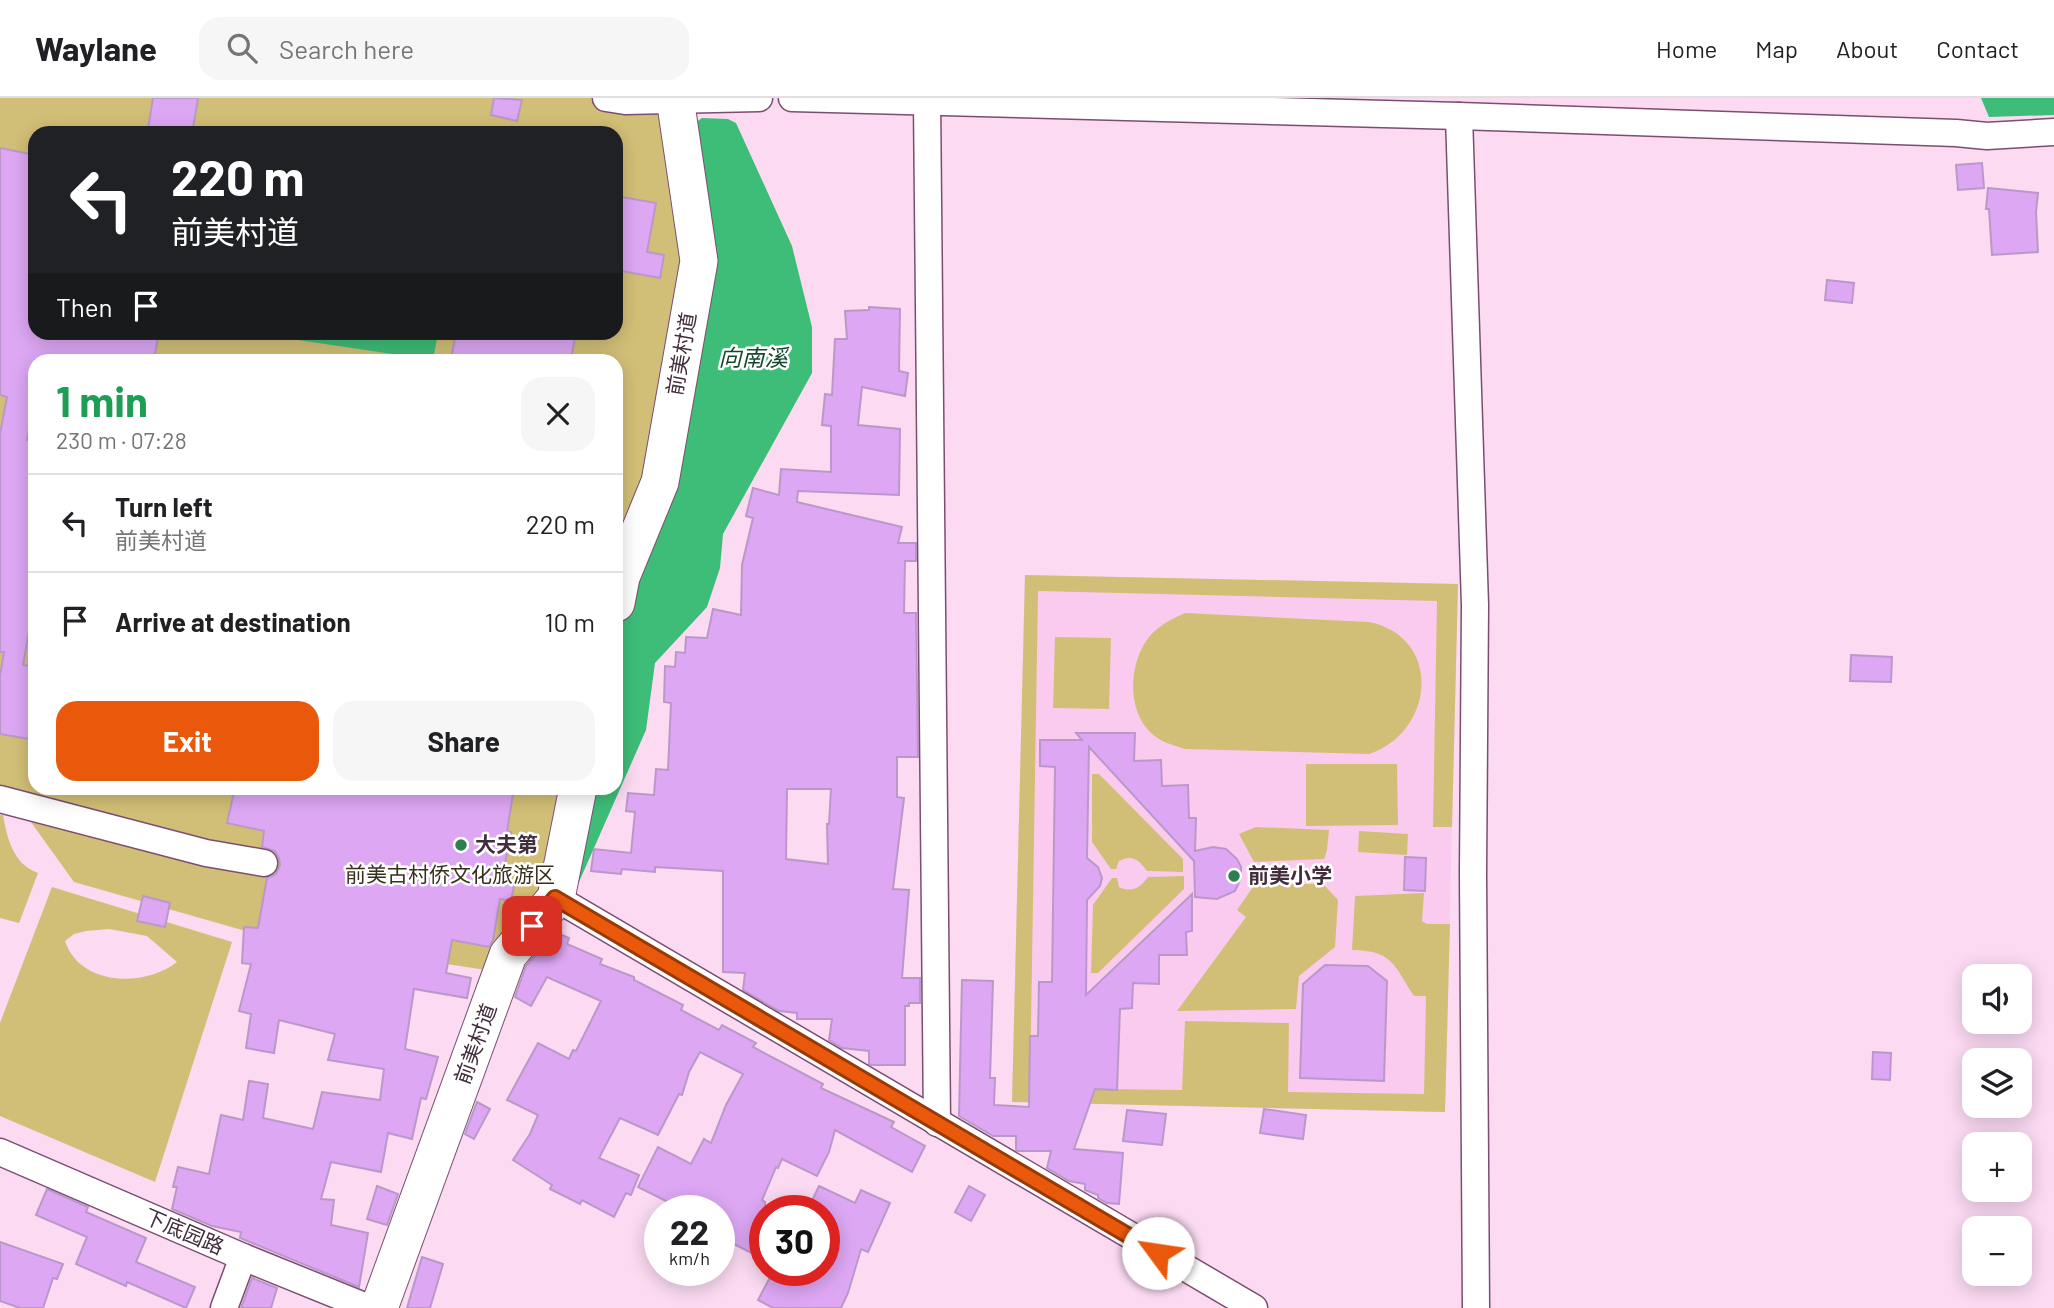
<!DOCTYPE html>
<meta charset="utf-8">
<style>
body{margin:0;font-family:Barlow,"Noto Sans SC",sans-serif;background:#f6f6f6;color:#202124;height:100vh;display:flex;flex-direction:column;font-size:26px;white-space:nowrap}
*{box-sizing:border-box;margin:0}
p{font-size:23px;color:#757577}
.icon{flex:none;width:38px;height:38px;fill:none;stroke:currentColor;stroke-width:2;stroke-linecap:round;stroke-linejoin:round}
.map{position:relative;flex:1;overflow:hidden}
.panel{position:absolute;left:28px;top:256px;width:595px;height:441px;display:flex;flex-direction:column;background:#fff;border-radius:21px;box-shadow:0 4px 18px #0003}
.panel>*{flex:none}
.top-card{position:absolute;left:28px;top:28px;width:595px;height:214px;border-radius:21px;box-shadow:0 4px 18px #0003;background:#202124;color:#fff;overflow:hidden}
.buttons{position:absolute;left:1962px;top:866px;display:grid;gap:14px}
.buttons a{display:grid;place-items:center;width:70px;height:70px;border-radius:14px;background:#fff;box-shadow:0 4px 18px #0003;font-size:35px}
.speed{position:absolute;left:644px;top:1097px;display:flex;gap:14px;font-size:35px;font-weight:700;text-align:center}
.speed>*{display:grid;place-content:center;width:91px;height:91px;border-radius:50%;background:#fff;box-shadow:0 4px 18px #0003;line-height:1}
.speed small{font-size:18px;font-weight:400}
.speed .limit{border:10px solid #d22;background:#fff;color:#111}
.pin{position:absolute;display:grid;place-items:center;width:60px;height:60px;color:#fff;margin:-30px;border-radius:14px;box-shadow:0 4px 10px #0006}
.me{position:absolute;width:77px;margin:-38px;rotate:301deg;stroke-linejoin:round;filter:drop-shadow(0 0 5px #0008)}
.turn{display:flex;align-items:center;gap:24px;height:147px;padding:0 28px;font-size:32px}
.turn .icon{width:91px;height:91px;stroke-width:2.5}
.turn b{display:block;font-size:49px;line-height:60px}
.then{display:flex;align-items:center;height:66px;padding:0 28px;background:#0003;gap:14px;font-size:26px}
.round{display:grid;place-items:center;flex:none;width:74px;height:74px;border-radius:21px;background:#f6f6f6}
.overview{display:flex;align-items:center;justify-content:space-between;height:119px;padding:0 28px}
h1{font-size:42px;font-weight:700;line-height:52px;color:#1e9e55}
.action{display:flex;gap:14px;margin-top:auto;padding:14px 28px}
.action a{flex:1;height:80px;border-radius:21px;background:#ea580c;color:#fff;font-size:28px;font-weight:700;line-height:80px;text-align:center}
.action a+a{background:#f6f6f6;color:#202124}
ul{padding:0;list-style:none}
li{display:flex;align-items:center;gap:21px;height:98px;padding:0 28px;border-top:2px solid #e0e0e0}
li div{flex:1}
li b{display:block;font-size:26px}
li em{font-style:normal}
header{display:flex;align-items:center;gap:42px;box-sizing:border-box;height:98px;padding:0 35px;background:#fff;border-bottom:2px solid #e0e0e0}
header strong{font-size:33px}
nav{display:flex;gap:38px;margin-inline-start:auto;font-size:24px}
.search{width:490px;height:63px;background:#f6f6f6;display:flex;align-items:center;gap:18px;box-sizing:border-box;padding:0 24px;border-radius:21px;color:#757577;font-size:26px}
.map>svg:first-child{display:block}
.built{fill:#fbcbef}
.green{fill:#d2bf77;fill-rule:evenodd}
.water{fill:#3ebd78}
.building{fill:#dda7f4;stroke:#ba98c9;stroke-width:2;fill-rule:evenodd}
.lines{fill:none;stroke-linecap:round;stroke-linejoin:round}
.street-casing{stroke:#7b4e71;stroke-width:29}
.secondary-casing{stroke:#7b4e71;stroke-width:39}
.street{stroke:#fff;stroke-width:26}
.secondary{stroke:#fff;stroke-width:37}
.route-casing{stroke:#983908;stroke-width:18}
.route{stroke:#ea580c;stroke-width:12}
.poi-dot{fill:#2b7f51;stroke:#fff;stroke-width:2.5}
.labels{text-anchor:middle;stroke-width:5;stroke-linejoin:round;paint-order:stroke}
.street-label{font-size:21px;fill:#422d3d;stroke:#fff}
.poi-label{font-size:21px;font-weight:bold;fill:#422d3d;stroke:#fff;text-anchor:start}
.park-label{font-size:21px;fill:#37311b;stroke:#fff}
.water-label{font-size:23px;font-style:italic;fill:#15472b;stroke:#fff}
</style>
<header>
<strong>Waylane</strong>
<div class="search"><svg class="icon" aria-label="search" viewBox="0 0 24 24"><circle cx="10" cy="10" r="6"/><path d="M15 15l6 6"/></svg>Search here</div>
<nav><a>Home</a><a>Map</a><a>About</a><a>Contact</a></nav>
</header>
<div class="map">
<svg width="2054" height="1210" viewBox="0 0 2054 1210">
<rect width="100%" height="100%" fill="#fbdaf2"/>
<path class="built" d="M 1025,477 L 1458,486 L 1445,1014 L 1012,1004 Z"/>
<g class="green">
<path d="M 0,0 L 659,0 L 690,173 L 650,378 L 616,472 L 616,262 L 35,262 L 35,690 L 569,690 L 549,796 L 486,872 L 263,838 L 74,784 L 23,713 L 0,706 ZM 35,35 L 616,35 L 616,234 L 35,234 Z"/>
<path d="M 1025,477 L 1458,486 L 1452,729 L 1433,729 L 1437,503 L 1038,493 L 1030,990 L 1182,992 L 1185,923 L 1289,925 L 1288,994 L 1424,996 L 1426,898 L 1414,898 C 1393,866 1393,853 1352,852 L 1355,798 L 1424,795 L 1422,823 L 1427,826 L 1450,826 L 1445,1014 L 1012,1004 Z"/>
<path d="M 1185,515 L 1369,524 C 1443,539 1435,634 1369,656 L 1185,651 C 1173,647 1160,644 1151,635 C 1126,612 1129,564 1149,539 C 1159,527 1172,521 1185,515 Z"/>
<path d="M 1055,539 L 1111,540 L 1109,611 L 1053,610 Z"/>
<path d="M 1306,666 L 1397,666 L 1398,727 L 1306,728 Z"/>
<path d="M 1092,676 L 1099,676 L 1183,761 L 1183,774 L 1147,773 C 1139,762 1132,756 1119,763 L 1116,771 L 1111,771 L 1092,744 Z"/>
<path d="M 0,717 L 3,717 C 7,740 13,766 38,775 L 19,825 L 0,820 Z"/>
<path d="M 1256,729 L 1329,732 L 1327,752 L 1324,761 L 1254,764 L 1239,736 Z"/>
<path d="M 1359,733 L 1408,736 L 1407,757 L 1358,754 Z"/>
<path d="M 1184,778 L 1184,791 L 1098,875 L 1091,875 L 1093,807 L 1112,780 L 1117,780 L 1119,789 C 1132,795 1140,790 1148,779 Z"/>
<path d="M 1255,786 L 1323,786 L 1338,802 L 1335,849 L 1299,878 L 1296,911 L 1177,913 L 1246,819 L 1237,812 Z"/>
<path d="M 52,789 L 232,844 L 155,1084 L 0,1018 L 0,925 ZM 109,831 L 147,838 L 177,864 C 144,890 80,888 65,843 L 74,836 L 86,833 Z"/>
</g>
<g class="water">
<path d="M 1981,0 L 2054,0 L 2054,17 L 1989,19 Z"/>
<path d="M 702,20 L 728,21 L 736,25 L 792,148 L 812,229 L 812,275 L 723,436 L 720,470 L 707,509 L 655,565 L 646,632 L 579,784 L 573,785 L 588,690 L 616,690 L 616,547 L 631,469 L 657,428 L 695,25 Z"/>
<path d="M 250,235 L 438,235 L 433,262 Z"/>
</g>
<g class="building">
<path d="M 153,0 L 198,0 L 192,35 L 169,35 L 148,31 Z"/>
<path d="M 494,0 L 522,2 L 517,23 L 491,17 Z"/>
<path d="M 0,50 L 35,57 L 35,234 L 159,234 L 154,262 L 35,262 L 35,311 L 33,310 L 27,342 L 35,344 L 35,522 L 31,522 L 23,567 L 35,569 L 35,642 L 0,636 L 0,578 L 4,554 L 0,554 L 0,336 L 7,299 L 0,297 Z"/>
<path d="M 1982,65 L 1984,90 L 1958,92 L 1956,67 Z"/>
<path d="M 1988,90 L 2038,95 L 2036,114 L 2038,154 L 1992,157 L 1989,111 L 1986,111 Z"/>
<path d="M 616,98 L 656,105 L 647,154 L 664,157 L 660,180 L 616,172 Z"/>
<path d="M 1827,182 L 1854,185 L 1852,205 L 1825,202 Z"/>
<path d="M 869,209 L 900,211 L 899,273 L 908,275 L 905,298 L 862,289 L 858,327 L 900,331 L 899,397 L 798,393 L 797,404 L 902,429 L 898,445 L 916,445 L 916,463 L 905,463 L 904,515 L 916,515 L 918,659 L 897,659 L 897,699 L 904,700 L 893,791 L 909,792 L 902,880 L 920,880 L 920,905 L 909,905 L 909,908 L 905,908 L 905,967 L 872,967 L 869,966 L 869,953 L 842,950 L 829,942 L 832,921 L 797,921 L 797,915 L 779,913 L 743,892 L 745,875 L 723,874 L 723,773 L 655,769 L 655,774 L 622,771 L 621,776 L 591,773 L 594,751 L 631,755 L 635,714 L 626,713 L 628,695 L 654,697 L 656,671 L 668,672 L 671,605 L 664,604 L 665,568 L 675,569 L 676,554 L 685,555 L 686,539 L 707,540 L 713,511 L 741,517 L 742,467 L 753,420 L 746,418 L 753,390 L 779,397 L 781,371 L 831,374 L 831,328 L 822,327 L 825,296 L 832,297 L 835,241 L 847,241 L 845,213 L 869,212 ZM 787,691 L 831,691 L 829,726 L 827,726 L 828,766 L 786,761 Z"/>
<path d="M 456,234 L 576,234 L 571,262 L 451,262 Z"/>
<path d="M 1851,557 L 1892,559 L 1891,584 L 1850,583 Z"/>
<path d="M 1076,635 L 1135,635 L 1134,663 L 1161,662 L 1162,688 L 1188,687 L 1189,720 L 1196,720 L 1195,753 L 1213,749 L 1226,751 L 1237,761 L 1241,769 L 1241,780 L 1235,793 L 1217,801 L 1195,799 L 1194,763 L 1089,649 L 1087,760 L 1098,769 L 1102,780 L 1100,788 L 1087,802 L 1086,897 L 1192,796 L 1192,833 L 1186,834 L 1187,857 L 1159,857 L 1159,886 L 1133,885 L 1132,910 L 1120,911 L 1117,992 L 1095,991 L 1074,1051 L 1123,1055 L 1119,1106 L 1107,1105 L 1098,1100 L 1098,1097 L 1085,1092 L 1085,1086 L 1069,1083 L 1047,1070 L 1051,1053 L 1018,1053 L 1016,1052 L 1016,1038 L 993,1038 L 959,1018 L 962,882 L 993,883 L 990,980 L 995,980 L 994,1007 L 1029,1009 L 1030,938 L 1038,938 L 1039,884 L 1052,884 L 1055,669 L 1040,668 L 1040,642 L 1082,642 Z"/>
<path d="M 235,690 L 514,690 L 507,733 L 511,734 L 502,781 L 515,783 L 511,803 L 500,801 L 493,842 L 489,849 L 452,842 L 446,875 L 471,880 L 467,900 L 414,891 L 405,951 L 438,959 L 426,1001 L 421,1000 L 412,1041 L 388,1035 L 381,1074 L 331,1064 L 321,1101 L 334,1102 L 331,1127 L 368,1135 L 359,1189 L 240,1140 L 241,1134 L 212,1128 L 172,1111 L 177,1089 L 173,1089 L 178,1069 L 209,1076 L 221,1017 L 243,1022 L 249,983 L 268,986 L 263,1020 L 313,1031 L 322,994 L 380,1002 L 384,971 L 328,962 L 335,936 L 279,922 L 274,955 L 246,950 L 251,916 L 239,913 L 251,866 L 242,865 L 244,829 L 258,830 L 267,780 L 276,776 L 280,767 L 279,760 L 275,753 L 262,749 L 264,733 L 227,725 Z"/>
<path d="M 1405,759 L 1426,760 L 1425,793 L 1404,792 Z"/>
<path d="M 143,798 L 170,805 L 165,829 L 137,823 Z"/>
<path d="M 555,834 L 569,840 L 567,846 L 602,861 L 600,866 L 634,879 L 634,882 L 683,907 L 681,912 L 719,932 L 722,927 L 756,945 L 753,949 L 823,986 L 821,990 L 894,1024 L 891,1029 L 925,1048 L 912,1074 L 835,1032 L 829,1054 L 817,1078 L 782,1061 L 778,1070 L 776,1069 L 762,1102 L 765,1104 L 765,1162 L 734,1146 L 719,1171 L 719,1113 L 671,1113 L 674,1107 L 638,1089 L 658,1049 L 691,1066 L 704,1041 L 711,1045 L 726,1007 L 743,976 L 700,954 L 689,974 L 682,997 L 679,996 L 658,1037 L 620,1020 L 599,1060 L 639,1077 L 631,1097 L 626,1095 L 614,1119 L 582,1102 L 580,1106 L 550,1091 L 552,1087 L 513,1062 L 530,1036 L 538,1017 L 507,1002 L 538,945 L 569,961 L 573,952 L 576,953 L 601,903 L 547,879 L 531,908 L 515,899 L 526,868 Z"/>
<path d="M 1325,867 L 1368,868 L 1387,883 L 1384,983 L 1300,980 L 1303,886 Z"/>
<path d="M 1873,954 L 1891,955 L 1890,982 L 1872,981 Z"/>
<path d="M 477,1004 L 490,1011 L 474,1041 L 465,1036 Z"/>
<path d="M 1264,1011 L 1306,1017 L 1303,1041 L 1260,1035 Z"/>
<path d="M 1127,1012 L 1166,1016 L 1162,1047 L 1123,1043 Z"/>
<path d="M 377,1088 L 398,1096 L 387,1127 L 367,1121 Z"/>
<path d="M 819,1088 L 855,1105 L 861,1092 L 890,1105 L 868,1154 L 861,1151 L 848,1195 L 841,1210 L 773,1210 L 758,1202 L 774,1172 L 824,1172 L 834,1136 L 824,1131 L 824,1113 L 807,1113 Z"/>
<path d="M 969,1088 L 985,1097 L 971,1123 L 955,1114 Z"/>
<path d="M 47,1091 L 88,1109 L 86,1114 L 146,1140 L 136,1164 L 195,1189 L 186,1210 L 127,1184 L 126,1188 L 76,1166 L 87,1139 L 36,1117 Z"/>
<path d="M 0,1144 L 63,1166 L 57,1181 L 53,1180 L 43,1210 L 20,1210 L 0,1203 Z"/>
<path d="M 422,1159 L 443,1166 L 430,1210 L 407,1210 Z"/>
<path d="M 252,1180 L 277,1190 L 271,1210 L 241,1210 Z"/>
</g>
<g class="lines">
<defs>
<g id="street">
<path d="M 606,0 L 625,3 L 759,0"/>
<path d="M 792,0 L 1459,18 L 1956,35 L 1987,38 L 2054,34"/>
<path d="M 927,2 L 937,1025"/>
<path d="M 1459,18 L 1475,507 L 1473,776 L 1476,1210"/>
<path d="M 0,701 L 206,755 L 264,765"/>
<path d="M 556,800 L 1254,1210"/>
<path d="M 0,1054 L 243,1159 L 369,1210"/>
<path d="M 224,1210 L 243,1159"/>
</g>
<g id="secondary">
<path d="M 616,505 L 621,479 L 660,384 L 699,163 L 675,0"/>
<path d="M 379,1210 L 508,857 L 556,800 L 578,690"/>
</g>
</defs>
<use href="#street" class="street-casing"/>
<use href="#secondary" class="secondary-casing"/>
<use href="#street" class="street"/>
<use href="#secondary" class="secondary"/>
</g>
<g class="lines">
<defs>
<path id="route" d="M 532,828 L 555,800 L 1158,1155"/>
</defs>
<use href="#route" class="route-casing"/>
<use href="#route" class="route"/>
</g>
<g class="poi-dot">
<circle cx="461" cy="747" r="7"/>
<circle cx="1234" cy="778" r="7"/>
</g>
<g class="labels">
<g class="street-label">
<text transform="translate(682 256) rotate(-80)" y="7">前美村道</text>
<text transform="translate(476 946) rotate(-70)" y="7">前美村道</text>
<text transform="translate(184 1134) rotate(23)" y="7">下底园路</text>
</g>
<g class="poi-label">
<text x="475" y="754">大夫第</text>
<text x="1248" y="785">前美小学</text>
</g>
<g class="park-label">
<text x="450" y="784">前美古村侨文化旅游区</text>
</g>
<g class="water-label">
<text x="753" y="268">向南溪</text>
</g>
</g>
</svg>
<div class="buttons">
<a><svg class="icon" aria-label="sound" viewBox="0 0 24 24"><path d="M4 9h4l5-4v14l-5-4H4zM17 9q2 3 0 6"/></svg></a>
<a><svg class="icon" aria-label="layers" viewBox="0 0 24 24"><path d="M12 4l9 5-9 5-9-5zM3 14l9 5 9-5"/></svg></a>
<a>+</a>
<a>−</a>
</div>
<div class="speed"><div>22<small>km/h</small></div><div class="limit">30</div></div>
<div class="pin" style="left:532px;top:828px;background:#d93025"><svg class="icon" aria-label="arrive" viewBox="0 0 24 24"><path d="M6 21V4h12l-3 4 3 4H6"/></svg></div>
<svg class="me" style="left:1158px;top:1155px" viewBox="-20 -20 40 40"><circle r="19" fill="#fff"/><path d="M0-13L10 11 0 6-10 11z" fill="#ea580c"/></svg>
<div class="top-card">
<div class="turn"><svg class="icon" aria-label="left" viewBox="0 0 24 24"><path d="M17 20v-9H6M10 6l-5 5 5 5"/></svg><div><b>220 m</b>前美村道</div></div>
<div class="then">Then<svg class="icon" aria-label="arrive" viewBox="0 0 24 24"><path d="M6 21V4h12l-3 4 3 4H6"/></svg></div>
</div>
<section class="panel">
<div class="overview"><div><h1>1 min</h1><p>230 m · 07:28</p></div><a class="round"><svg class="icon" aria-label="close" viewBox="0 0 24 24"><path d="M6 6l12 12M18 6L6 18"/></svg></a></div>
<ul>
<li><svg class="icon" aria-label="left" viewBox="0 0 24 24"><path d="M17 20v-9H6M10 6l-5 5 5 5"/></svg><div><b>Turn left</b><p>前美村道</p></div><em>220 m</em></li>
<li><svg class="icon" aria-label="arrive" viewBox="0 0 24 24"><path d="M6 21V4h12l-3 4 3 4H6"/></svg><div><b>Arrive at destination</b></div><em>10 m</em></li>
</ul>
<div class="action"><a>Exit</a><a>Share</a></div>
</section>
</div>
